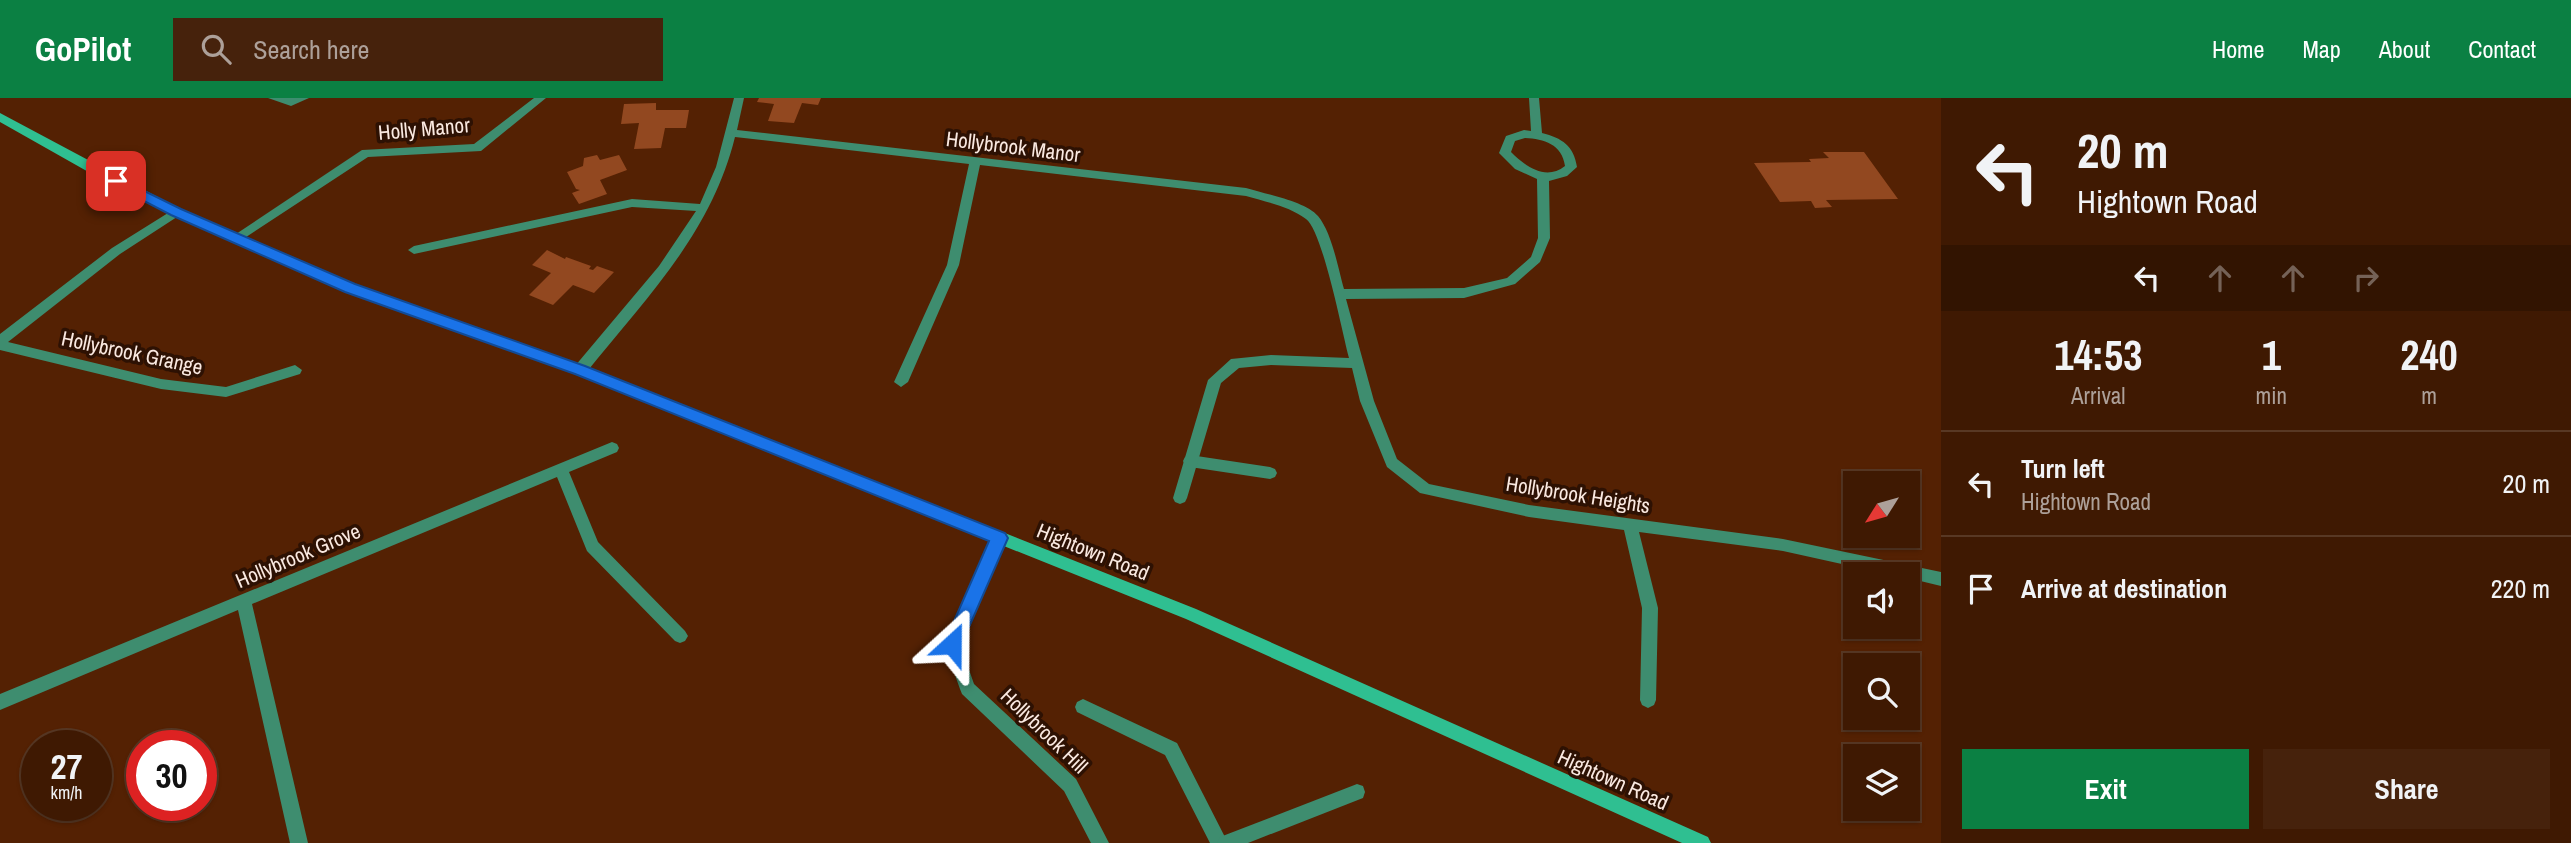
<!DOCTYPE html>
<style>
body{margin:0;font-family:"Archivo Narrow",sans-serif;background:#46220c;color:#f1f3f6;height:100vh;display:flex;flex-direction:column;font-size:26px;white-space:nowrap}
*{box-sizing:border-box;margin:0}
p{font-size:23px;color:#ada099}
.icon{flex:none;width:38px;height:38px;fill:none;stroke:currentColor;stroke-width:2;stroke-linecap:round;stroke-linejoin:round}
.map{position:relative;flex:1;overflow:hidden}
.details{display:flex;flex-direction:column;background:#3f1902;width:630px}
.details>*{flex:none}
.hud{background:#3f1902;color:#f1f3f6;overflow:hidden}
.needle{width:46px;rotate:233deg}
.fabs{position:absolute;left:1843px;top:373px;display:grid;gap:14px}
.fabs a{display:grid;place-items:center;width:77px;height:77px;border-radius:0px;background:#3f1902;box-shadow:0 2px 5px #0004,0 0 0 2px #583824;font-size:35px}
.speed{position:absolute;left:21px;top:632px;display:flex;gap:14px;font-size:35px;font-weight:700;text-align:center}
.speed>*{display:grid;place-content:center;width:91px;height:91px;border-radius:50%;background:#3f1902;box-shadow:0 2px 5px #0004,0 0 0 2px #583824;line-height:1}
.speed small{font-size:18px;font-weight:400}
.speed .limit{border:10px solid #d22;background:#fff;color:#111}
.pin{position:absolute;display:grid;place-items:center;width:60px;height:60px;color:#fff;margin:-30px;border-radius:14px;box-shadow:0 4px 10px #0006}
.me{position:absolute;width:77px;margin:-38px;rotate:24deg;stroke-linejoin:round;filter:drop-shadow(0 0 5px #0008)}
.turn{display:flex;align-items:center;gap:24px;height:147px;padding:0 21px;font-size:32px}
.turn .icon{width:91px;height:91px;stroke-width:2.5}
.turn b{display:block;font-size:49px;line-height:60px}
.lanes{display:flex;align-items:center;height:66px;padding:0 21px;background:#0003;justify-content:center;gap:35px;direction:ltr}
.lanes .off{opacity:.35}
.eta{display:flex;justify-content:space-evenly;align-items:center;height:119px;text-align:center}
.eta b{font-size:42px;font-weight:700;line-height:49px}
.button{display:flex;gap:14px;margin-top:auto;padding:14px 21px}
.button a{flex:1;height:80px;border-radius:0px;background:#0b8043;color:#fff;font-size:28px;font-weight:700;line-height:80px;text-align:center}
.button a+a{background:#46220c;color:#f1f3f6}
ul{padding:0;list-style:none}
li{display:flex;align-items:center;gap:21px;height:105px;padding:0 21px;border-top:2px solid #583824}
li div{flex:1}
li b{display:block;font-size:26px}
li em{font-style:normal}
header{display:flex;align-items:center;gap:42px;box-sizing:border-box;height:98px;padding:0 35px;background:#0b8043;color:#fff}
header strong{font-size:33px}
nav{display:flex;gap:38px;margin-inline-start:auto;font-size:24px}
.search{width:490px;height:63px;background:#46220c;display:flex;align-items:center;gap:18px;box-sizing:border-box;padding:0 24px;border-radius:0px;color:#ada099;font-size:26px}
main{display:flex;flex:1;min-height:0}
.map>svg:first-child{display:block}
.building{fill:#924820}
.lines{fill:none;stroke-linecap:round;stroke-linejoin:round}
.lane{fill:#3e8d6f;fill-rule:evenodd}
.street{fill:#3e8d6f;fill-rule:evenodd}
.secondary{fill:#2fbf91;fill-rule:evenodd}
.route{fill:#1a73e8;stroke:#114b97;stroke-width:2}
.labels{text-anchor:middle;stroke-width:7;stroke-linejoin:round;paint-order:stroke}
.street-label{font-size:21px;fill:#fae9e1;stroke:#2d1103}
</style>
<header>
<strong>GoPilot</strong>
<div class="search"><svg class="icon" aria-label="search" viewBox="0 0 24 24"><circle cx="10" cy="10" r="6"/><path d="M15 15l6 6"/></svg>Search here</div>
<nav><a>Home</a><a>Map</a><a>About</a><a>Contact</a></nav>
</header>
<main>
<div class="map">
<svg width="1941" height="745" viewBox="0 0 1941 745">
<rect width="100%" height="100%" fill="#542103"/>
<g class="building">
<path d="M 759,0 L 821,0 L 818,7 L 802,5 L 794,25 L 768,23 L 774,6 L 757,4 Z"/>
<path d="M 656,5 L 656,12 L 689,12 L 686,30 L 665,30 L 661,50 L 634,51 L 639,25 L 621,26 L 624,6 Z"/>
<path d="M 1823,54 L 1864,54 L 1898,101 L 1826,102 L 1832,109 L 1815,110 L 1811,103 L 1780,104 L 1754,65 L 1811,64 L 1809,61 L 1829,60 Z"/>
<path d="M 597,57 L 600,62 L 619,57 L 627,72 L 600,82 L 607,96 L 579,106 L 572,95 L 580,92 L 576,91 L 567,74 L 583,68 L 584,60 Z"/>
<path d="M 547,152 L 565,161 L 566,159 L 591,168 L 589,171 L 593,172 L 597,168 L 614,174 L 594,195 L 573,187 L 553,207 L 529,197 L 551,175 L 532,167 Z"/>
</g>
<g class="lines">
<g class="lane">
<path d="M 268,0 L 309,0 L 291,8 Z"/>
<path d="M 1190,357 L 1270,369 L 1275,371 L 1277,375 L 1275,379 L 1270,381 L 1190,369 L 1185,367 L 1183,363 L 1185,359 Z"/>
<path d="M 1083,601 L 1177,645 L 1228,745 L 1210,745 L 1165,657 L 1077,614 L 1075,609 L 1077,604 Z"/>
</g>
<g class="street">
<path d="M 534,0 L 546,0 L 481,53 L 368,59 L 240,143 L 236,144 L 230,140 L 362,52 L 474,46 Z"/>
<path d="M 734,0 L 744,0 L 737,32 L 1246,90 C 1265,96 1305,103 1318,118 C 1332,135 1338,170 1344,191 L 1464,190 L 1507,180 L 1531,159 L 1538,140 L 1537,81 L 1515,71 L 1499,55 L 1506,38 L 1524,32 L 1531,33 L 1529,0 L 1539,0 L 1542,35 C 1562,40 1574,48 1577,69 L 1567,78 L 1549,83 L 1550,140 L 1540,164 L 1515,186 L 1464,200 L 1346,201 L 1374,303 L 1397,361 L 1429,386 L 1529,407 L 1783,441 L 1941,474 L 1941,488 L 1908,480 L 1908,476 L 1887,476 L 1783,453 L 1639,434 L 1658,510 L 1656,602 L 1654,607 L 1648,610 L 1642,607 L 1640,602 L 1642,510 L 1624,432 L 1529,419 L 1420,395 L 1387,369 L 1360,303 L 1352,270 L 1271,267 L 1239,270 L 1221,285 L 1187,400 L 1185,404 L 1180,406 L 1175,404 L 1173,400 L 1208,282 L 1231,261 L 1271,257 L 1349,260 C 1342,234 1323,134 1306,121 C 1289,108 1266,104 1246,98 L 980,67 L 959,167 L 908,284 L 901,289 L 894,284 L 947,167 L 969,66 L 735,39 C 711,136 646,200 585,276 L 575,276 L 573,272 L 575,268 L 659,168 L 696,113 L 632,109 L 414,156 L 408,152 L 414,148 L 632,101 L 700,106 L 716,69 ZM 1525,40 C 1544,41 1562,46 1565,68 C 1546,83 1526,69 1511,54 L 1515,43 Z"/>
<path d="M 176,110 L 182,114 L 180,117 L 120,156 L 8,244 L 161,281 L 226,289 L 295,267 L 302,272 L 300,276 L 226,299 L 161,291 L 0,252 L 0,236 L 112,150 Z"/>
<path d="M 612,344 L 617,346 L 619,350 L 617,354 L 569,374 L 598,444 L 685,533 L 688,538 L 685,543 L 680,545 L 675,543 L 587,453 L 557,379 L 252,506 L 308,745 L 290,745 L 238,512 L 0,612 L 0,596 Z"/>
<path d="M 999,434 L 1004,436 L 1006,440 L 960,546 L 974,586 L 1076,681 L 1109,745 L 1091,745 L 1064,693 L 962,596 L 960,591 L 944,546 L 994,436 Z"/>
<path d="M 1357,686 L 1363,688 L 1365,694 L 1363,700 L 1248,745 L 1217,745 L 1220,739 Z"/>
</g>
<path class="secondary" d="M 0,15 L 180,111 L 354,187 L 585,268 L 1196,511 L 1708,739 L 1711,745 L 1682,745 L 1186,521 L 575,276 L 346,193 L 172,117 L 92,76 L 0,24 Z"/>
</g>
<path class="route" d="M 116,79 L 181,111 L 355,186 L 585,268 L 1005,435 L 1008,440 L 959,552 L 952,554 L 946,552 L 944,546 L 989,443 L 575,276 L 345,194 L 171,117 L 111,86 L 111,80 Z"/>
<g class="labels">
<g class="street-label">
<text transform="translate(424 31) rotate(-5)" y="7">Holly Manor</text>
<text transform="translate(1013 49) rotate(7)" y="7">Hollybrook Manor</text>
<text transform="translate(132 255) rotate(12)" y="7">Hollybrook Grange</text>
<text transform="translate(1578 397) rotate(9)" y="7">Hollybrook Heights</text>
<text transform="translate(1093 454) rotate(22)" y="7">Hightown Road</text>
<text transform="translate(298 458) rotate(-23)" y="7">Hollybrook Grove</text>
<text transform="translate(1044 633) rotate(44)" y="7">Hollybrook Hill</text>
<text transform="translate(1613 682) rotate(24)" y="7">Hightown Road</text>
</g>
</g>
</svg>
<div class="fabs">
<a><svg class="needle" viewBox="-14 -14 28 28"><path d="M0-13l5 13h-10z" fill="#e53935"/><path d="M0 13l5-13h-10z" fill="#ada099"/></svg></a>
<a><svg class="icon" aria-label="sound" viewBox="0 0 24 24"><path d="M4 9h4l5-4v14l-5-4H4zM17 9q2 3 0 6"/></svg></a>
<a><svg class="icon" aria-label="search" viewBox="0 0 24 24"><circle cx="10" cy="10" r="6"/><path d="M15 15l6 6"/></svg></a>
<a><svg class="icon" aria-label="layers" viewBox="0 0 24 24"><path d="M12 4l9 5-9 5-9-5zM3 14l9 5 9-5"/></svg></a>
</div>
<div class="speed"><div>27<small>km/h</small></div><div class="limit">30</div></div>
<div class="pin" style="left:116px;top:83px;background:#d93025"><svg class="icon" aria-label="arrive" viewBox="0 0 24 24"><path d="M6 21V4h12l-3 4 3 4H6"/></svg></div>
<svg class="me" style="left:952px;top:546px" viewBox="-20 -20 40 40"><path d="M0-17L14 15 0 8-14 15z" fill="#1a73e8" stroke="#fff" stroke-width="4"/></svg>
</div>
<section class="details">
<div class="hud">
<div class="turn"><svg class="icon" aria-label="left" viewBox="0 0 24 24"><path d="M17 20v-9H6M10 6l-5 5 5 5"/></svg><div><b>20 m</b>Hightown Road</div></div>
<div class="lanes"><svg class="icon" aria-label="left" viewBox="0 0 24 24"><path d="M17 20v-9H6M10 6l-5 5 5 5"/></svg><svg class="icon off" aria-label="ahead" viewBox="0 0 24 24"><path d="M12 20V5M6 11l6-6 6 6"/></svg><svg class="icon off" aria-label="ahead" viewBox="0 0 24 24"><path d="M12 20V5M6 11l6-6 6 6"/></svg><svg class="icon off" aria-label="right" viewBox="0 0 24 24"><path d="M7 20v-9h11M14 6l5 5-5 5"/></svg></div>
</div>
<div class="eta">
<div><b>14:53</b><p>Arrival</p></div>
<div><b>1</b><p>min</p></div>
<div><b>240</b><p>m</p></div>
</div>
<ul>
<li><svg class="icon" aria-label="left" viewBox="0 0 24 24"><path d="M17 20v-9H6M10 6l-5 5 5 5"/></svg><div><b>Turn left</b><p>Hightown Road</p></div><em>20 m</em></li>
<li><svg class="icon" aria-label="arrive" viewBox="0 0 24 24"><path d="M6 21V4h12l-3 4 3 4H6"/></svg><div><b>Arrive at destination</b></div><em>220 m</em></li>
</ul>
<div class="button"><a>Exit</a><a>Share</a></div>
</section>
</main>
